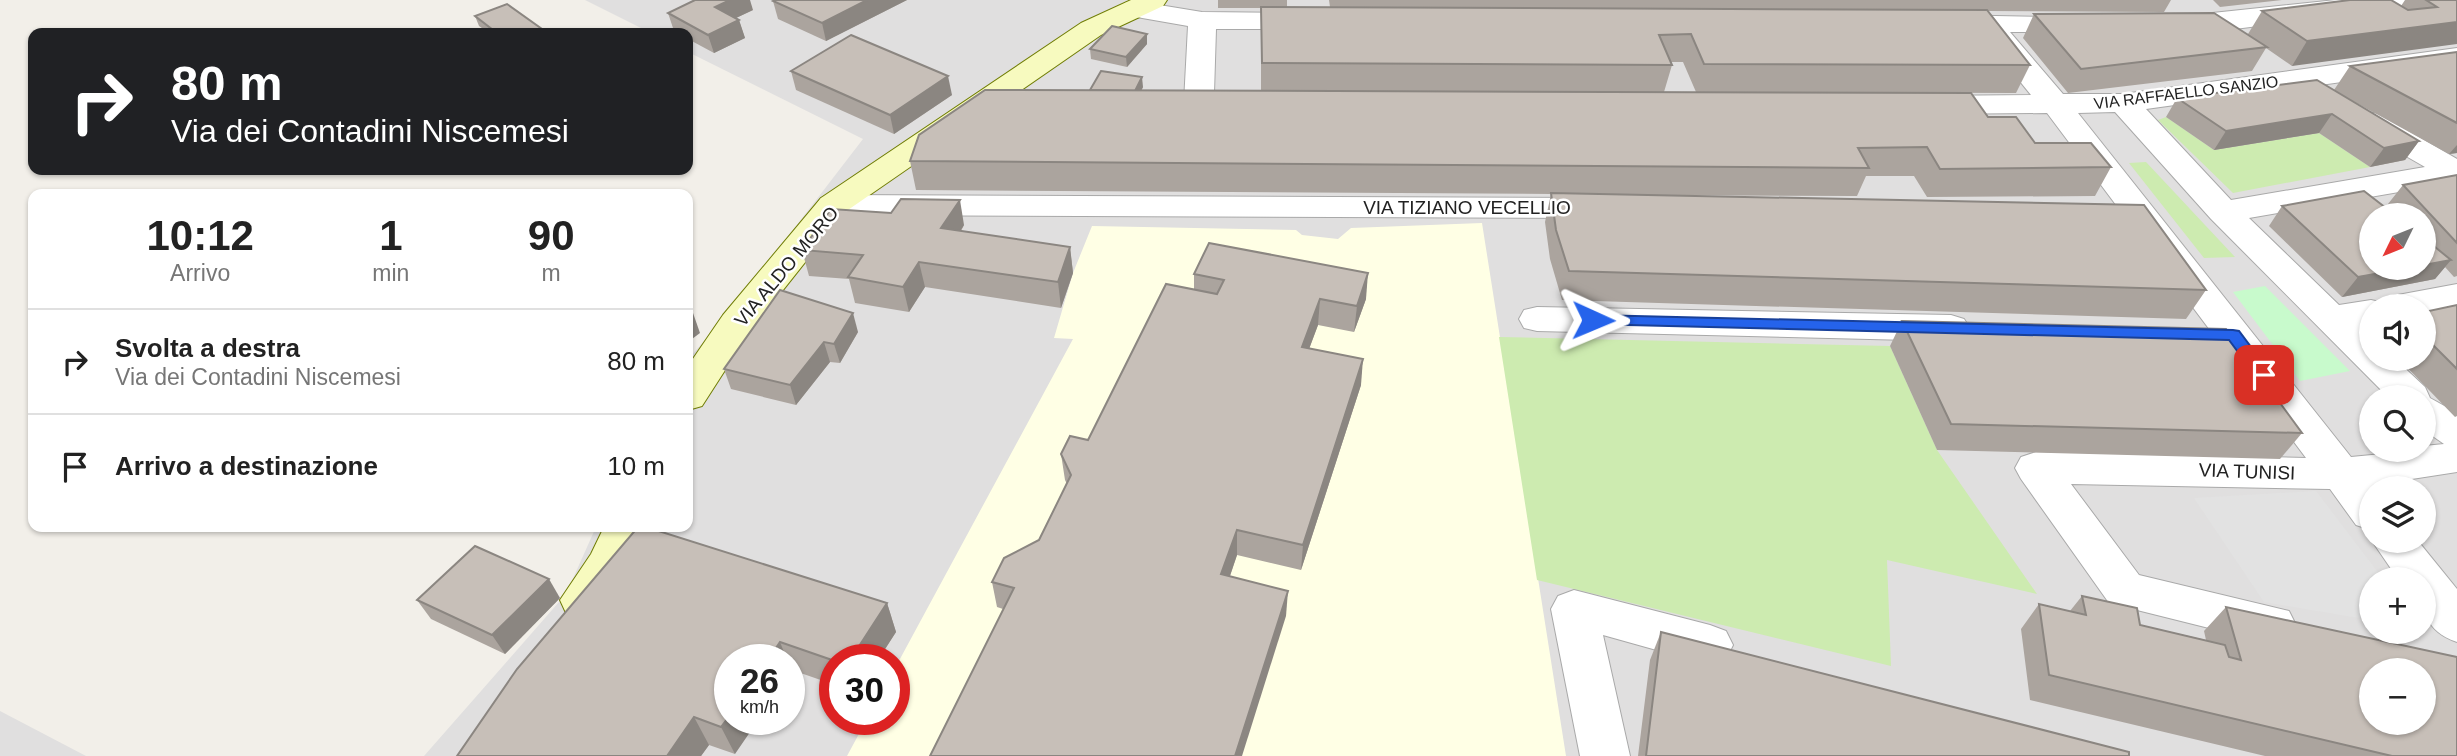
<!DOCTYPE html>
<html lang="it">
<meta charset="utf-8">
<style>
body{margin:0;font-family:Helvetica,sans-serif;background:#f2f2f2;color:#222;height:100vh;display:flex;flex-direction:column;font-size:26px;white-space:nowrap}
*{box-sizing:border-box;margin:0}
p{font-size:23px;color:#767676}
.icon{flex:none;width:38px;height:38px;fill:none;stroke:currentColor;stroke-width:2;stroke-linecap:round;stroke-linejoin:round}
.map{position:relative;flex:1;overflow:hidden}
.sheet{position:absolute;left:28px;top:189px;width:665px;height:343px;display:flex;flex-direction:column;background:#fff;border-radius:14px;box-shadow:0 2px 5px #0004}
.sheet>*{flex:none}
.top-card{position:absolute;left:28px;top:28px;width:665px;height:147px;border-radius:14px;box-shadow:0 2px 5px #0004;background:#202124;color:#fff;overflow:hidden}
.needle{width:46px;rotate:227deg}
.controls{position:absolute;left:2359px;top:203px;display:grid;gap:14px}
.controls a{display:grid;place-items:center;width:77px;height:77px;border-radius:50%;background:#fff;box-shadow:0 2px 5px #0004;font-size:35px}
.speed{position:absolute;left:714px;top:644px;display:flex;gap:14px;font-size:35px;font-weight:700;text-align:center}
.speed>*{display:grid;place-content:center;width:91px;height:91px;border-radius:50%;background:#fff;box-shadow:0 2px 5px #0004;line-height:1}
.speed small{font-size:18px;font-weight:400}
.speed .limit{border:10px solid #d22;background:#fff;color:#111}
.pin{position:absolute;display:grid;place-items:center;width:60px;height:60px;color:#fff;margin:-30px;border-radius:14px;box-shadow:0 4px 10px #0006}
.me{position:absolute;width:77px;margin:-38px;rotate:91deg;stroke-linejoin:round;filter:drop-shadow(0 0 5px #0008)}
.turn{display:flex;align-items:center;gap:24px;height:147px;padding:0 28px;font-size:32px}
.turn .icon{width:91px;height:91px;stroke-width:2.5}
.turn b{display:block;font-size:49px;line-height:60px}
.eta{display:flex;justify-content:space-evenly;align-items:center;height:119px;text-align:center}
.eta b{font-size:42px;font-weight:700;line-height:49px}
ul{padding:0;list-style:none}
li{display:flex;align-items:center;gap:21px;height:105px;padding:0 28px;border-top:2px solid #e0e0e0}
li div{flex:1}
li b{display:block;font-size:26px}
li em{font-style:normal}
.map>svg:first-child{display:block}
.residential{fill:#e0dfdf;fill-rule:evenodd}
.education{fill:#ffffe5}
.grass{fill:#cdebb0}
.park{fill:#c8facc}
.parking{fill:#e2e2e2}
.lines{fill:none;stroke-linecap:round;stroke-linejoin:round}
.street-casing{stroke:#a9a9a9;stroke-width:2}
.secondary-casing{stroke:#707d05;stroke-width:2}
.street{fill:#fff;fill-rule:evenodd}
.secondary{fill:#f7fabf;fill-rule:evenodd}
.wall{fill:#aba49e}
.shaded-wall{fill:#8b8681}
.building{fill:#c7bfb8;stroke:#8b8681;stroke-width:2;fill-rule:evenodd}
.route{fill:#2563eb;stroke:#184099;stroke-width:2}
.labels{text-anchor:middle;stroke-width:5;stroke-linejoin:round;paint-order:stroke}
.far-street-label{font-size:16px;fill:#222;stroke:#fff}
.street-label{font-size:19px;fill:#222;stroke:#fff}
</style>
<div class="map">
<svg width="2457" height="756" viewBox="0 0 2457 756">
<rect width="100%" height="100%" fill="#f2efe9"/>
<g class="residential">
<path d="M 585,0 L 2457,0 L 2457,756 L 424,756 L 566,594 L 596,527 L 688,527 L 688,359 L 726,317 L 863,139 L 688,52 L 688,33 L 651,33 ZM 2371,215 L 2424,215 L 2424,268 L 2371,268 ZM 2371,306 L 2424,306 L 2424,359 L 2371,359 ZM 2371,397 L 2424,397 L 2424,450 L 2371,450 ZM 2371,488 L 2424,488 L 2424,541 L 2371,541 ZM 2371,579 L 2424,579 L 2424,632 L 2371,632 ZM 730,660 L 789,660 L 789,719 L 730,719 ZM 835,660 L 894,660 L 894,719 L 835,719 ZM 2371,670 L 2424,670 L 2424,723 L 2371,723 Z"/>
<path d="M 0,711 L 86,756 L 0,756 Z"/>
</g>
<path class="education" d="M 1482,223 L 1566,756 L 847,756 L 867,719 L 894,719 L 894,670 L 1073,339 L 1054,338 L 1073,273 L 1092,226 L 1296,230 L 1302,235 L 1338,239 L 1351,228 Z"/>
<g class="grass">
<path d="M 2166,117 L 2214,150 L 2319,133 L 2370,167 L 2233,193 L 2158,120 Z"/>
<path d="M 2146,162 L 2235,257 L 2204,258 L 2129,163 Z"/>
<path d="M 1499,337 L 1890,346 L 1937,450 L 2037,594 L 1887,560 L 1891,666 L 1537,580 Z"/>
</g>
<path class="park" d="M 2265,286 L 2350,371 L 2300,381 L 2233,292 Z"/>
<path class="parking" d="M 2316,491 L 2383,579 L 2371,579 L 2371,620 L 2264,602 L 2194,498 Z"/>
<g class="lines">
<defs>
<g id="street">
<path d="M 2336,0 L 2416,0 L 2412,6 L 2402,8 L 2211,32 L 2165,30 L 2161,24 L 2165,18 Z"/>
<path d="M 1135,1 L 1202,12 L 1313,13 L 1323,15 L 1327,21 L 1323,27 L 1313,29 L 1216,29 L 1214,93 L 1251,96 L 1255,102 L 1251,108 C 1231,113 1208,113 1188,108 L 1184,102 L 1188,26 L 1125,15 L 1121,9 L 1125,3 Z"/>
<path d="M 1944,15 L 2093,18 L 2097,24 L 2093,30 L 2083,32 L 2010,32 L 2063,94 L 2123,94 L 2457,48 L 2457,66 L 2146,109 L 2231,200 L 2425,167 L 2357,128 L 2352,121 L 2357,114 L 2368,112 L 2379,114 L 2457,159 L 2457,182 L 2249,218 L 2339,305 L 2371,300 L 2384,303 L 2387,297 L 2457,284 L 2457,308 L 2424,314 L 2424,306 L 2371,306 L 2371,324 L 2361,326 L 2371,336 L 2371,359 L 2395,359 L 2425,387 L 2430,398 L 2457,413 L 2457,472 L 2373,485 L 2376,488 L 2371,488 L 2371,530 L 2356,525 L 2330,489 L 2071,484 L 2139,575 L 2289,611 L 2296,625 L 2289,639 L 2273,644 L 2109,603 L 2021,479 L 2015,468 L 2021,457 L 2036,452 L 2306,458 L 2047,113 L 1927,114 L 1916,111 L 1912,105 L 1916,99 L 1927,96 L 2031,95 L 1980,32 L 1934,29 L 1930,23 L 1934,17 ZM 2115,112 L 2211,219 L 2388,397 L 2424,397 L 2424,430 L 2444,444 L 2424,446 L 2424,450 L 2351,457 L 2078,113 Z"/>
<path d="M 833,195 L 1601,198 L 1613,201 L 1618,208 L 1613,215 L 1601,218 L 833,215 L 821,212 L 816,205 L 821,198 Z"/>
<path d="M 1537,307 L 1951,315 L 1964,319 L 1970,328 L 1964,337 L 1951,341 L 1537,331 L 1524,328 L 1519,319 L 1524,310 Z"/>
<path d="M 2372,541 L 2418,541 L 2457,589 L 2457,642 C 2423,630 2424,611 2424,579 L 2398,579 Z"/>
<path d="M 1574,590 L 1710,625 L 1726,631 L 1733,645 L 1726,659 L 1710,665 L 1603,635 L 1630,756 L 1580,756 L 1551,609 L 1558,596 Z"/>
</g>
<g id="secondary">
<path d="M 1131,0 L 1167,0 L 1163,6 L 1101,35 L 845,212 L 749,333 L 702,406 L 688,410 L 688,366 L 723,315 L 821,198 L 1081,23 Z"/>
<path d="M 604,527 L 646,527 C 637,549 610,619 582,618 C 577,618 570,615 566,613 L 560,600 L 591,554 Z"/>
</g>
</defs>
<use href="#street" class="street-casing"/>
<use href="#secondary" class="secondary-casing"/>
<use href="#street" class="street"/>
<use href="#secondary" class="secondary"/>
</g>
<g class="wall">
<path d="M 775,0 L 907,0 L 826,41 L 778,19 L 773,1 Z"/>
<path d="M 1218,0 L 1287,0 L 1287,7 L 1330,7 L 1329,0 L 2171,0 L 2164,12 L 1987,11 L 2030,65 L 2016,93 L 1696,92 L 1683,62 L 1670,62 L 1672,65 L 1664,92 L 1988,117 L 2035,143 L 2111,167 L 2095,196 L 1927,197 L 1914,176 L 1866,176 L 1857,196 L 1637,195 L 2206,290 L 2186,319 L 1562,300 L 1550,259 L 1545,222 L 1551,194 L 916,190 L 910,161 L 1090,90 L 1143,87 L 1141,91 L 1261,91 L 1261,8 L 1218,8 Z"/>
<path d="M 2213,0 L 2282,0 L 2220,7 Z"/>
<path d="M 2405,0 L 2457,0 L 2292,66 L 2266,48 L 2252,71 L 2068,93 L 2023,38 L 2034,14 L 2248,34 L 2262,11 L 2401,6 Z"/>
<path d="M 753,10 L 736,18 L 739,20 L 745,38 L 714,53 L 688,39 L 688,33 L 678,33 L 674,31 L 668,13 Z"/>
<path d="M 475,16 L 543,33 L 489,33 L 479,26 Z"/>
<path d="M 1147,34 L 1147,44 L 1127,67 L 1091,59 L 1090,49 Z"/>
<path d="M 2457,52 L 2457,153 L 2449,154 L 2351,100 L 2419,141 L 2405,160 L 2370,167 L 2319,133 L 2214,150 L 2166,117 L 2177,98 L 2334,90 L 2350,66 Z"/>
<path d="M 791,71 L 952,95 L 894,134 L 796,90 Z"/>
<path d="M 2457,175 L 2457,276 L 2454,277 L 2445,267 L 2435,279 L 2342,297 L 2269,226 L 2282,206 L 2424,268 L 2424,215 L 2398,215 L 2388,204 L 2403,185 Z"/>
<path d="M 964,225 L 961,231 L 1070,247 L 1073,273 L 1061,308 L 925,287 L 909,312 L 855,303 L 849,279 L 809,276 L 802,250 Z"/>
<path d="M 1194,274 L 1366,299 L 1354,332 L 1318,325 L 1309,349 L 1361,385 L 1301,570 L 1237,555 L 1230,576 L 1286,616 L 1003,609 L 997,607 L 992,582 L 1039,540 L 1067,484 L 1065,480 L 1061,454 L 1088,440 L 1194,290 Z"/>
<path d="M 2457,305 L 2457,416 L 2455,417 L 2399,359 L 2424,359 L 2424,312 Z"/>
<path d="M 1902,321 L 2302,433 L 2280,459 L 1937,450 L 1890,346 Z"/>
<path d="M 858,332 L 840,363 L 830,362 L 796,405 L 731,389 L 724,369 Z"/>
<path d="M 2082,596 L 2140,625 L 2206,640 L 2204,631 L 2226,607 L 2457,756 L 2265,756 L 2030,700 L 2021,629 L 2039,604 L 2070,611 Z"/>
<path d="M 560,598 L 505,654 L 431,619 L 417,600 Z"/>
<path d="M 887,603 L 896,632 L 878,660 L 835,660 L 835,685 L 792,670 L 789,674 L 789,660 L 730,660 L 735,754 L 709,745 L 701,756 L 457,756 Z"/>
<path d="M 1661,632 L 2129,756 L 1638,756 L 1650,660 Z"/>
</g>
<g class="shaded-wall">
<path d="M 730,0 L 750,0 L 753,10 L 721,25 L 715,7 Z"/>
<path d="M 867,0 L 907,0 L 826,41 L 822,23 Z"/>
<path d="M 739,20 L 745,38 L 714,53 L 708,35 Z"/>
<path d="M 2457,22 L 2457,44 L 2292,66 L 2307,41 Z"/>
<path d="M 542,29 L 543,33 L 532,33 Z"/>
<path d="M 1147,34 L 1147,44 L 1127,67 L 1126,57 Z"/>
<path d="M 948,76 L 952,95 L 894,134 L 890,115 Z"/>
<path d="M 1142,77 L 1143,87 L 1133,107 L 1132,96 Z"/>
<path d="M 2332,114 L 2319,133 L 2214,150 L 2226,131 Z"/>
<path d="M 2419,141 L 2405,160 L 2370,167 L 2384,148 Z"/>
<path d="M 2457,145 L 2457,153 L 2449,154 Z"/>
<path d="M 960,200 L 964,225 L 946,254 L 941,228 Z"/>
<path d="M 1070,247 L 1073,273 L 1061,308 L 1058,282 Z"/>
<path d="M 2451,260 L 2435,279 L 2342,297 L 2358,277 L 2408,268 L 2424,268 L 2424,265 Z"/>
<path d="M 919,262 L 925,287 L 909,312 L 903,287 Z"/>
<path d="M 1368,273 L 1366,299 L 1354,332 L 1357,306 Z"/>
<path d="M 1320,299 L 1318,325 L 1300,373 L 1302,347 Z"/>
<path d="M 693,313 L 700,333 L 688,342 L 688,317 Z"/>
<path d="M 853,313 L 858,332 L 840,363 L 834,344 Z"/>
<path d="M 824,342 L 830,362 L 796,405 L 790,385 Z"/>
<path d="M 1363,359 L 1361,385 L 1301,570 L 1303,545 Z"/>
<path d="M 1237,530 L 1237,555 L 1222,599 L 1221,574 Z"/>
<path d="M 549,579 L 560,598 L 505,654 L 492,635 Z"/>
<path d="M 1288,591 L 1286,616 L 1242,756 L 1235,756 Z"/>
<path d="M 887,603 L 896,632 L 878,660 L 853,660 L 852,657 Z"/>
<path d="M 780,642 L 787,660 L 768,660 Z"/>
<path d="M 841,653 L 844,660 L 837,660 Z"/>
<path d="M 730,715 L 730,719 L 759,719 L 735,754 L 721,727 Z"/>
<path d="M 694,717 L 709,745 L 701,756 L 667,756 Z"/>
</g>
<g class="building">
<path d="M 695,0 L 730,0 L 715,7 L 739,20 L 708,35 L 668,13 Z"/>
<path d="M 775,0 L 867,0 L 822,23 L 773,1 Z"/>
<path d="M 2350,0 L 2391,0 L 2408,10 L 2437,7 L 2426,0 L 2457,0 L 2457,22 L 2307,41 L 2262,11 Z"/>
<path d="M 507,4 L 542,29 L 532,33 L 497,33 L 475,16 Z"/>
<path d="M 1261,7 L 1987,10 L 2030,65 L 1704,64 L 1691,34 L 1659,35 L 1672,65 L 1262,63 Z"/>
<path d="M 2214,13 L 2267,47 L 2081,69 L 2034,14 Z"/>
<path d="M 1112,26 L 1147,34 L 1126,57 L 1090,49 Z"/>
<path d="M 851,35 L 948,76 L 890,115 L 791,71 Z"/>
<path d="M 2457,52 L 2457,123 L 2350,66 Z"/>
<path d="M 1101,71 L 1142,77 L 1135,91 L 1090,90 Z"/>
<path d="M 2317,80 L 2419,141 L 2384,148 L 2332,114 L 2226,131 L 2177,98 Z"/>
<path d="M 985,90 L 1971,93 L 1988,117 L 2016,117 L 2035,143 L 2091,143 L 2111,167 L 1940,169 L 1927,147 L 1858,148 L 1869,168 L 910,161 L 919,135 Z"/>
<path d="M 2457,175 L 2457,243 L 2403,185 Z"/>
<path d="M 2364,191 L 2395,215 L 2371,215 L 2371,268 L 2408,268 L 2358,277 L 2282,206 Z"/>
<path d="M 1551,193 L 2144,205 L 2206,290 L 1569,271 L 1556,230 Z"/>
<path d="M 901,199 L 960,200 L 941,228 L 1070,247 L 1058,282 L 919,262 L 903,287 L 848,277 L 863,255 L 802,250 L 831,209 L 891,213 Z"/>
<path d="M 2424,238 L 2451,260 L 2424,265 Z"/>
<path d="M 1209,243 L 1368,273 L 1357,306 L 1320,299 L 1302,347 L 1363,359 L 1303,545 L 1237,530 L 1221,574 L 1288,591 L 1235,756 L 930,756 L 1014,588 L 992,582 L 1004,558 L 1039,540 L 1071,475 L 1061,454 L 1070,436 L 1088,440 L 1166,284 L 1217,294 L 1224,280 L 1194,274 Z"/>
<path d="M 780,290 L 853,313 L 834,344 L 824,342 L 790,385 L 724,369 Z"/>
<path d="M 2457,305 L 2457,369 L 2424,336 L 2424,312 Z"/>
<path d="M 1902,321 L 2226,329 L 2302,433 L 1951,424 Z"/>
<path d="M 638,527 L 646,527 L 887,603 L 852,657 L 841,653 L 837,660 L 835,660 L 835,661 L 780,642 L 768,660 L 730,660 L 730,715 L 721,727 L 694,717 L 667,756 L 457,756 L 517,669 Z"/>
<path d="M 475,546 L 549,579 L 492,635 L 417,600 Z"/>
<path d="M 2082,596 L 2137,608 L 2140,625 L 2225,645 L 2229,657 L 2241,660 L 2226,607 L 2457,657 L 2457,756 L 2392,756 L 2049,675 L 2039,604 L 2086,615 ZM 2371,670 L 2424,670 L 2424,723 L 2371,723 Z"/>
<path d="M 1661,632 L 2129,752 L 2129,756 L 1646,756 Z"/>
</g>
<path class="route" d="M 1593,315 L 2233,330 L 2239,331 L 2272,375 L 2270,379 L 2258,379 L 2229,340 L 1588,324 L 1585,320 Z"/>
<g class="labels">
<g class="far-street-label">
<text transform="translate(2186 92) rotate(-7)" y="6">VIA RAFFAELLO SANZIO</text>
</g>
<g class="street-label">
<text x="1467" y="214">VIA TIZIANO VECELLIO</text>
<text transform="translate(786 266) rotate(-50)" y="7">VIA ALDO MORO</text>
<text transform="translate(2247 471) rotate(2)" y="7">VIA TUNISI</text>
</g>
</g>
</svg>
<div class="controls">
<a><svg class="needle" viewBox="-14 -14 28 28"><path d="M0-13l5 13h-10z" fill="#e53935"/><path d="M0 13l5-13h-10z" fill="#767676"/></svg></a>
<a><svg class="icon" aria-label="sound" viewBox="0 0 24 24"><path d="M4 9h4l5-4v14l-5-4H4zM17 9q2 3 0 6"/></svg></a>
<a><svg class="icon" aria-label="search" viewBox="0 0 24 24"><circle cx="10" cy="10" r="6"/><path d="M15 15l6 6"/></svg></a>
<a><svg class="icon" aria-label="layers" viewBox="0 0 24 24"><path d="M12 4l9 5-9 5-9-5zM3 14l9 5 9-5"/></svg></a>
<a>+</a>
<a>−</a>
</div>
<div class="speed"><div>26<small>km/h</small></div><div class="limit">30</div></div>
<div class="pin" style="left:2264px;top:375px;background:#d93025"><svg class="icon" aria-label="arrive" viewBox="0 0 24 24"><path d="M6 21V4h12l-3 4 3 4H6"/></svg></div>
<svg class="me" style="left:1593px;top:320px" viewBox="-20 -20 40 40"><path d="M0-17L14 15 0 8-14 15z" fill="#2563eb" stroke="#fff" stroke-width="4"/></svg>
<div class="top-card">
<div class="turn"><svg class="icon" aria-label="right" viewBox="0 0 24 24"><path d="M7 20v-9h11M14 6l5 5-5 5"/></svg><div><b>80 m</b>Via dei Contadini Niscemesi</div></div>
</div>
<section class="sheet">
<div class="eta">
<div><b>10:12</b><p>Arrivo</p></div>
<div><b>1</b><p>min</p></div>
<div><b>90</b><p>m</p></div>
</div>
<ul>
<li><svg class="icon" aria-label="right" viewBox="0 0 24 24"><path d="M7 20v-9h11M14 6l5 5-5 5"/></svg><div><b>Svolta a destra</b><p>Via dei Contadini Niscemesi</p></div><em>80 m</em></li>
<li><svg class="icon" aria-label="arrive" viewBox="0 0 24 24"><path d="M6 21V4h12l-3 4 3 4H6"/></svg><div><b>Arrivo a destinazione</b></div><em>10 m</em></li>
</ul>
</section>
</div>
